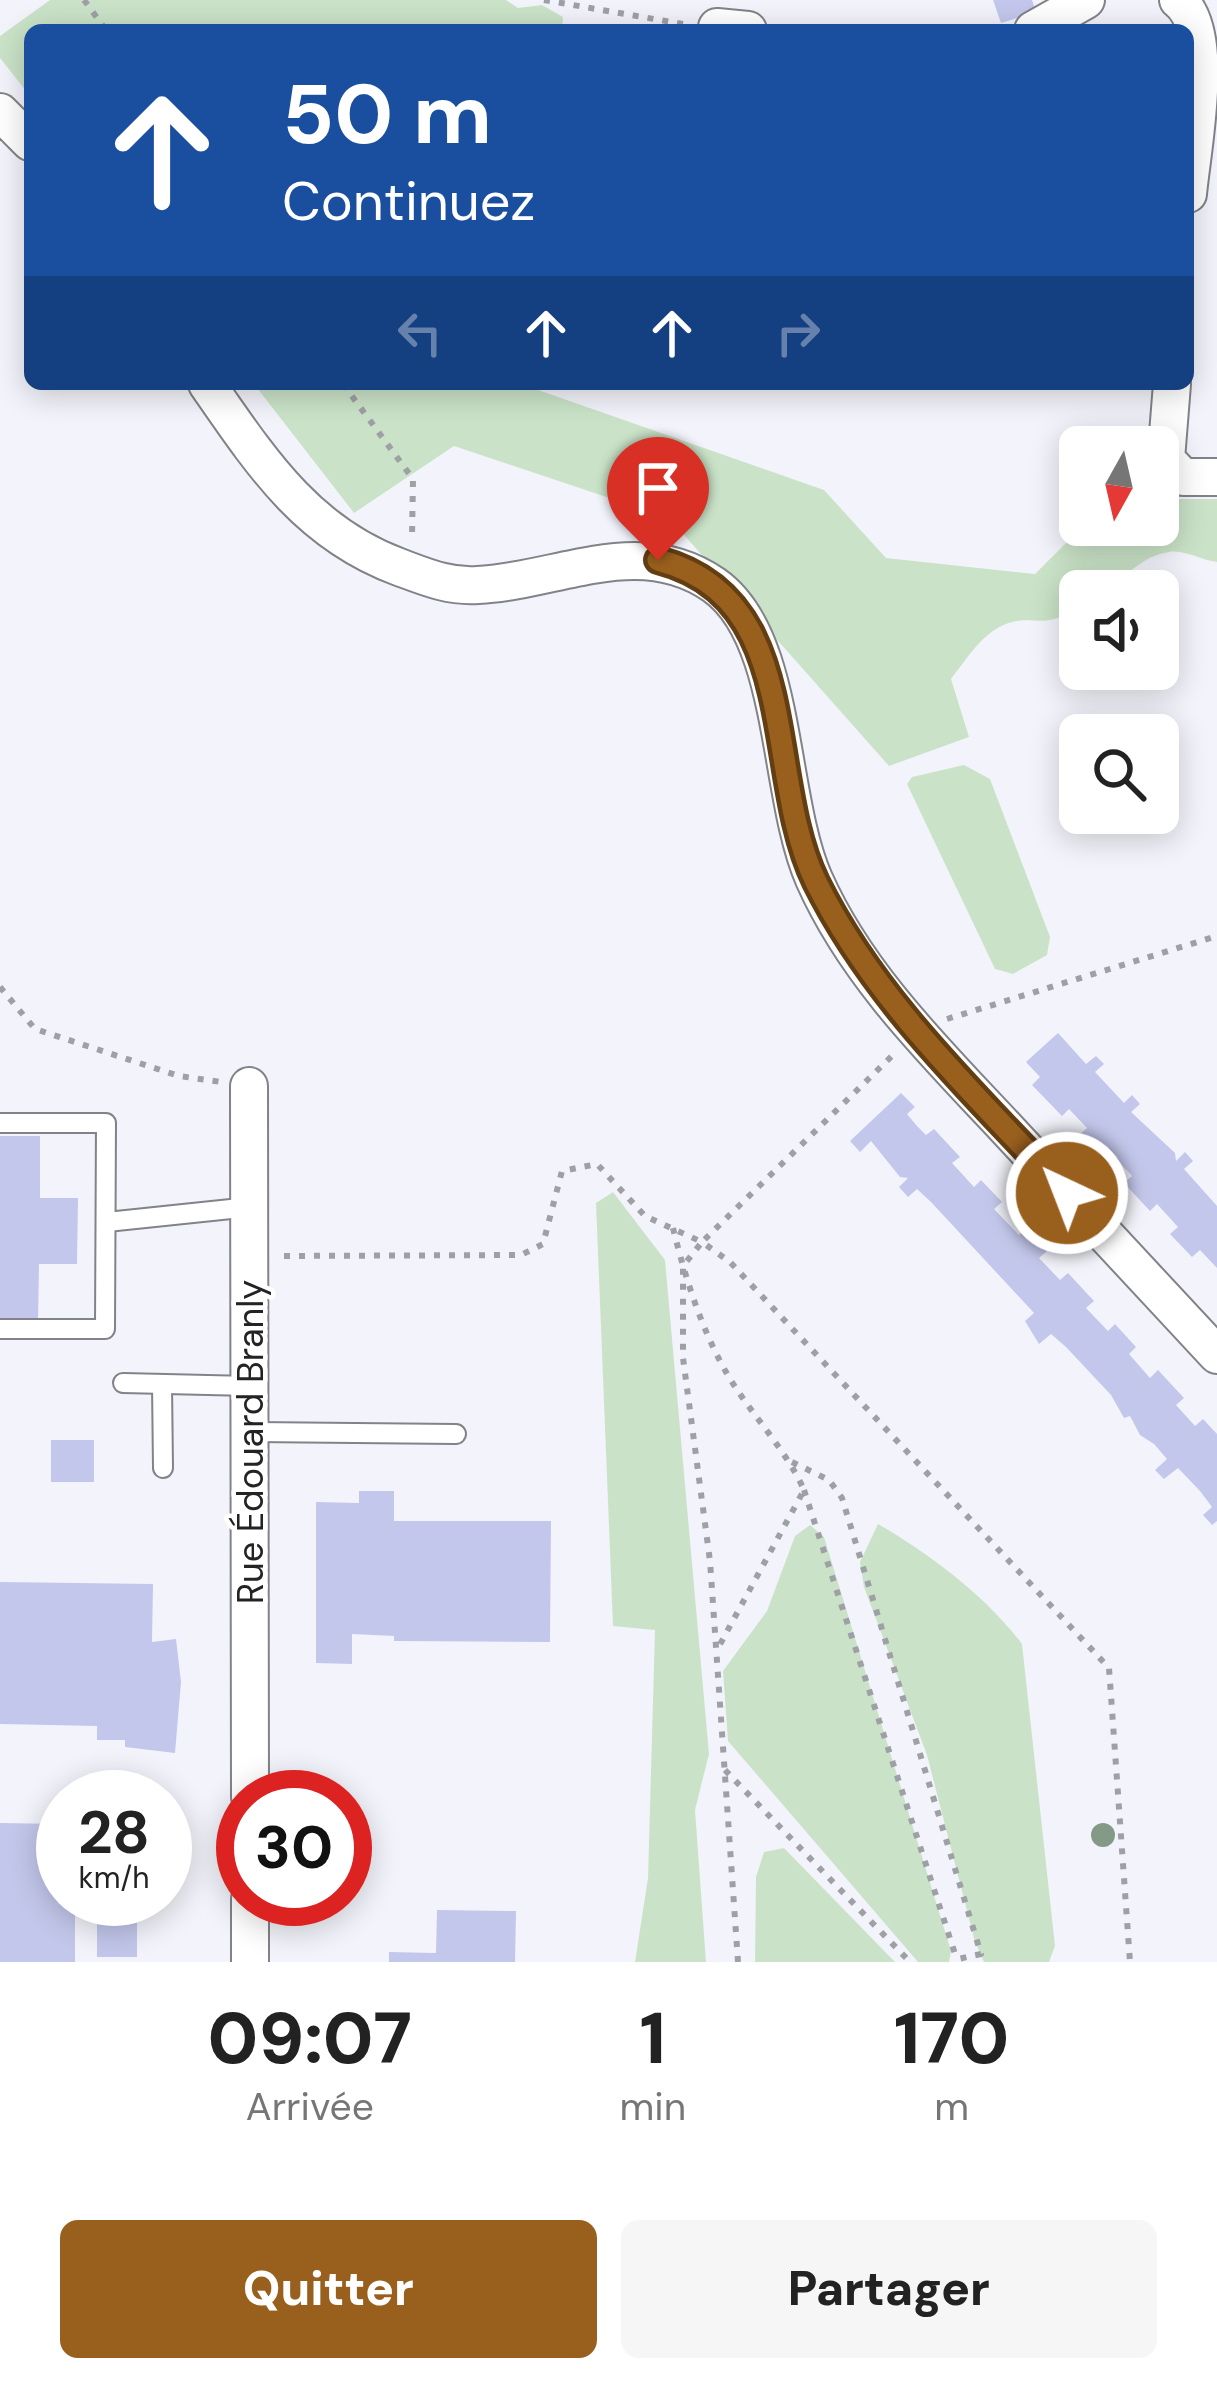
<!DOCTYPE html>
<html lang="fr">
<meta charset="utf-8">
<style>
body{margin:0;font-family:"DM Sans",sans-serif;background:#f6f6f6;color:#222;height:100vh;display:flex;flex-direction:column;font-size:45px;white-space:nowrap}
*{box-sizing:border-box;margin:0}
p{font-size:39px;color:#767676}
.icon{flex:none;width:66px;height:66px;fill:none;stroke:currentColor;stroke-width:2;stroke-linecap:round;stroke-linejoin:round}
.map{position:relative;height:1962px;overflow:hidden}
.drawer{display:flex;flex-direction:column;background:#fff;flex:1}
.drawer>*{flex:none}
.guide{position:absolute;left:24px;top:24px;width:1170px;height:366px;border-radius:18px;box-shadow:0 6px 30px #0003;background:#1a4fa0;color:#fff;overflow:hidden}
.needle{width:78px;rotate:188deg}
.controls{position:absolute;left:1059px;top:426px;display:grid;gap:24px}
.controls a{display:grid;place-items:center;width:120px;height:120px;border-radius:18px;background:#fff;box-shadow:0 6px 30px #0003;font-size:60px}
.speed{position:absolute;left:36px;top:1770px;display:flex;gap:24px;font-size:60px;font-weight:700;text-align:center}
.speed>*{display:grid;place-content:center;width:156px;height:156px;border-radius:50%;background:#fff;box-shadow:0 6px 30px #0003;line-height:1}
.speed small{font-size:30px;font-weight:400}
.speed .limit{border:18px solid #d22;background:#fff;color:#111}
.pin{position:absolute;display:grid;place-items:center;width:102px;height:102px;color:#fff;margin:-123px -51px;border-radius:50% 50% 50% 0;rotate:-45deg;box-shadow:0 0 12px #0007}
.pin .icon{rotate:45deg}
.me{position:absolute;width:132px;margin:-66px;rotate:317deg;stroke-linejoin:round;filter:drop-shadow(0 0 9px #0008)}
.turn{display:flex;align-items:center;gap:42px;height:252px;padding:0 60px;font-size:54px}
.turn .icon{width:156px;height:156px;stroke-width:2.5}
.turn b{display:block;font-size:84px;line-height:102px}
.lanes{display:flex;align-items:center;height:114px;padding:0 60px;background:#0003;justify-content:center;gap:60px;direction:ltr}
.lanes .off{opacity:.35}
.eta{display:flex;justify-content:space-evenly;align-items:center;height:204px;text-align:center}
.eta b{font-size:72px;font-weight:800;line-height:84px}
.action{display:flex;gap:24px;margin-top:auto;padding:24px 60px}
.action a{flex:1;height:138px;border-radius:18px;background:#995f1d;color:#fff;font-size:48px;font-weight:800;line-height:138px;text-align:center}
.action a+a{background:#f6f6f6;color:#222}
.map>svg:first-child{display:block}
.green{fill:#cae3c8}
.building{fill:#c3c7eb}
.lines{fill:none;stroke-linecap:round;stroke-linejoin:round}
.lane-casing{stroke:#828389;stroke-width:22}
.street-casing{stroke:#828389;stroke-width:40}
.path{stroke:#9fa0a5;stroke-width:6;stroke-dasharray:6 9;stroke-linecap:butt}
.lane{stroke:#fff;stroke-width:18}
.street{stroke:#fff;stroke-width:36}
.tree{fill:#849a86}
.route-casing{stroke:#633e13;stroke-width:30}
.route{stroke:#995f1d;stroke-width:21}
.labels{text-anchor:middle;stroke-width:9;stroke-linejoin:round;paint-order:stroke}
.street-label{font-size:36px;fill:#232326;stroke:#fff}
</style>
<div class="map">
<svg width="1217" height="1962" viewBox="0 0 1217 1962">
<rect width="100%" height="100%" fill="#f3f4fb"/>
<g class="green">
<path d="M 50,0 L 506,0 L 518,8 L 542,5 L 563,17 L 562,30 L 30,30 L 30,96 L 0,58 L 0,36 Z"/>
<path d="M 254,384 L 521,384 L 824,490 L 886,558 L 1035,574 L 1084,525 L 1158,525 L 1158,499 L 1217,499 L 1217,562 C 1201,560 1183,549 1169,552 C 1130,558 1125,591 1080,591 L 1080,607 C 1040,632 1035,613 1006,624 C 982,633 966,660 951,679 L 969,737 L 889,766 L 669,518 L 454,446 L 354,513 Z"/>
<path d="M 964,765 L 990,779 L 1050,937 L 1047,955 L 1013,974 L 995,969 L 907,784 L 912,777 Z"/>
<path d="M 613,1192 L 665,1260 L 709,1754 L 695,1810 L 706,1962 L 635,1962 L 648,1878 L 655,1630 L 613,1626 L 596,1203 Z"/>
<path d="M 878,1524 C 930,1554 986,1596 1022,1644 L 1055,1946 L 1049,1962 L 984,1962 L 975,1942 L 927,1755 L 864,1587 L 860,1562 Z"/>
<path d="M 810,1525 L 824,1537 L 951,1951 L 949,1962 L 918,1962 L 728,1741 L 723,1671 L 767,1611 L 795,1536 Z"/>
<path d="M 784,1848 L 895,1962 L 755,1962 L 756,1877 L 764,1852 Z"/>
</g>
<g class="building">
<path d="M 993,0 L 1032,0 L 1036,12 L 1001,23 Z"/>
<path d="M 1058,1033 L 1086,1064 L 1096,1056 L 1104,1064 L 1095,1072 L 1124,1103 L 1132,1095 L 1140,1104 L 1131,1112 L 1175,1153 L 1176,1161 L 1185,1152 L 1193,1161 L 1184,1169 L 1217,1206 L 1217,1268 L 1200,1250 L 1192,1257 L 1170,1234 L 1178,1227 L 1157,1204 L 1150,1211 L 1124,1183 L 1132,1176 L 1113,1155 L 1104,1163 L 1079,1135 L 1087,1128 L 1069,1109 L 1062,1116 L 1032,1085 L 1040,1077 L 1026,1062 Z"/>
<path d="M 901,1093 L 915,1107 L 907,1114 L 917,1126 L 926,1135 L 934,1129 L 960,1157 L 952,1163 L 974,1187 L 981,1180 L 1002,1202 L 994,1209 L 1019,1235 L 1026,1228 L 1047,1251 L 1039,1258 L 1060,1280 L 1068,1273 L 1094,1301 L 1086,1308 L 1108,1331 L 1115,1324 L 1136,1347 L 1129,1354 L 1150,1378 L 1158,1370 L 1184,1398 L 1176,1405 L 1195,1426 L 1203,1419 L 1217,1434 L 1217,1521 L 1212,1525 L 1203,1515 L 1212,1507 L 1200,1491 L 1178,1468 L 1164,1479 L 1155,1470 L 1167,1459 L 1154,1444 L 1140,1435 L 1130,1416 L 1124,1418 L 1111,1395 L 1066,1347 L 1051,1334 L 1039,1344 L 1025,1321 L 1034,1313 L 931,1202 L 917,1189 L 908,1197 L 899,1187 L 908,1178 L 900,1177 L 871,1141 L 860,1152 L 850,1141 Z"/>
<path d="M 0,1136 L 40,1136 L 40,1198 L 78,1198 L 77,1264 L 39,1264 L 38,1325 L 0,1325 Z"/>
<rect x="51" y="1440" width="43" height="42"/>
<path d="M 359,1491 L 394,1491 L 394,1521 L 551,1521 L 550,1642 L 394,1641 L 394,1636 L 352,1634 L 352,1664 L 316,1663 L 316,1502 L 359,1503 Z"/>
<path d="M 0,1582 L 153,1584 L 152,1642 L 176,1639 L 181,1682 L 175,1753 L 125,1747 L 125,1740 L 97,1740 L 97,1726 L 0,1724 Z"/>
<path d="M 0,1823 L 63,1824 L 63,1899 L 137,1899 L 137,1957 L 97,1957 L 97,1911 L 75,1911 L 75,1962 L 0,1962 Z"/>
<path d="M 437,1910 L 516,1911 L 515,1962 L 389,1962 L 389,1952 L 436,1953 Z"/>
</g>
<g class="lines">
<defs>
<g id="lane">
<path d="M 0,1123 L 106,1123 L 105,1329 L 0,1329"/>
<path d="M 107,1222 L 250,1207"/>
<path d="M 123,1383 L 250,1386"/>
<path d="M 162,1384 L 163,1468"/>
<path d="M 250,1432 L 456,1434"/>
</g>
<g id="street">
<path d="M 1178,0 C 1217,30 1192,148 1188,194"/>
<path d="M 717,27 L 748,30"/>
<path d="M 1033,30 L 1086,0"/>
<path d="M 0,112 L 30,142"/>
<path d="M 207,384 C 261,462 307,533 399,567 C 426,577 449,587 478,585 C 559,581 639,533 714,585 C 788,637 777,795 814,879 C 857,976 936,1053 1007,1129 C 1077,1204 1147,1279 1217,1355"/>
<path d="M 1172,384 L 1166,459 L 1183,477 L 1217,477"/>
<path d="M 249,1086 L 250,1797"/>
<path d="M 250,1899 L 250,1962"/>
</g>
</defs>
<use href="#lane" class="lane-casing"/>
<use href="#street" class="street-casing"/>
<g class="path">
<path d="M 84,0 L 106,30"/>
<path d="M 544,0 L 683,24"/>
<path d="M 343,384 L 413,479 L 412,537"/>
<path d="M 0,987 L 35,1029 L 179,1076 L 221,1082"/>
<path d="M 947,1019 L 1217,936"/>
<path d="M 673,1228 C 685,1277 701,1328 726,1372 C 750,1414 784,1446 804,1490 L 718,1648"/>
<path d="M 284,1256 L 521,1255 L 543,1244 L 562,1171 L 597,1164 L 645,1216 L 702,1242 L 896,1052"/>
<path d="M 792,1462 L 829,1480 L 842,1498 L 981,1954 L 958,1959"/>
<path d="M 804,1490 L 957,1960"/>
<path d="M 725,1770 L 910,1962"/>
<path d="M 738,1962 L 710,1561 L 683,1358 L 683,1266 L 702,1242 L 730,1262 L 1109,1668 L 1130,1962"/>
</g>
<use href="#lane" class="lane"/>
<use href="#street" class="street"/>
</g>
<circle class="tree" cx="1103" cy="1835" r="12"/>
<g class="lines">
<defs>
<path id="route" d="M 658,560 C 805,598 763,774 816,882 C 876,1003 977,1096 1067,1193"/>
</defs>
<use href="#route" class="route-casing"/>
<use href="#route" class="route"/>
</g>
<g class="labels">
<g class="street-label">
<text transform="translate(250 1442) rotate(-90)" y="13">Rue Édouard Branly</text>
</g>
</g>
</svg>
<div class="controls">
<a><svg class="needle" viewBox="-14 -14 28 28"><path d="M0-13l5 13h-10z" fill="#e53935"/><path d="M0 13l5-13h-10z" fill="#767676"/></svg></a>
<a><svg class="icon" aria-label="sound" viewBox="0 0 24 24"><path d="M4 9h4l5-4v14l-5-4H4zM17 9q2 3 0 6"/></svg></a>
<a><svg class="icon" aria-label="search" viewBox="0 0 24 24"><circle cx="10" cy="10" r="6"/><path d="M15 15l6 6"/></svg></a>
</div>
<div class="speed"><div>28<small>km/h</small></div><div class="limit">30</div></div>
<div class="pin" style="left:658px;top:560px;background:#d93025"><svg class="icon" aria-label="arrive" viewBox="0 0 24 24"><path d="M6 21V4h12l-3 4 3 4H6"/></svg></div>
<svg class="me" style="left:1067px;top:1193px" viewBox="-20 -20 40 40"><circle r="17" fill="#995f1d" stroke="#fff" stroke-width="3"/><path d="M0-11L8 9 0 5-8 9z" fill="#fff"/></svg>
<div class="guide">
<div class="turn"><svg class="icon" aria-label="ahead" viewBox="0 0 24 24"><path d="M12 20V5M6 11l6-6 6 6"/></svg><div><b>50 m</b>Continuez</div></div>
<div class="lanes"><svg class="icon off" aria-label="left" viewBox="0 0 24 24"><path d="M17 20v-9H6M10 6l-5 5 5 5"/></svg><svg class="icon" aria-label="ahead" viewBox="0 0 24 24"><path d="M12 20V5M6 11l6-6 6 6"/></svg><svg class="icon" aria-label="ahead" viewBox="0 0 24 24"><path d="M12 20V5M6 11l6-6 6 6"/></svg><svg class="icon off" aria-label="right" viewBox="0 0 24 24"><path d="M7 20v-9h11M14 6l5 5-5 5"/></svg></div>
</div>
</div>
<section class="drawer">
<div class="eta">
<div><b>09:07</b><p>Arrivée</p></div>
<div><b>1</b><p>min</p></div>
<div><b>170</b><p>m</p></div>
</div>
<div class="action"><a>Quitter</a><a>Partager</a></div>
</section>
